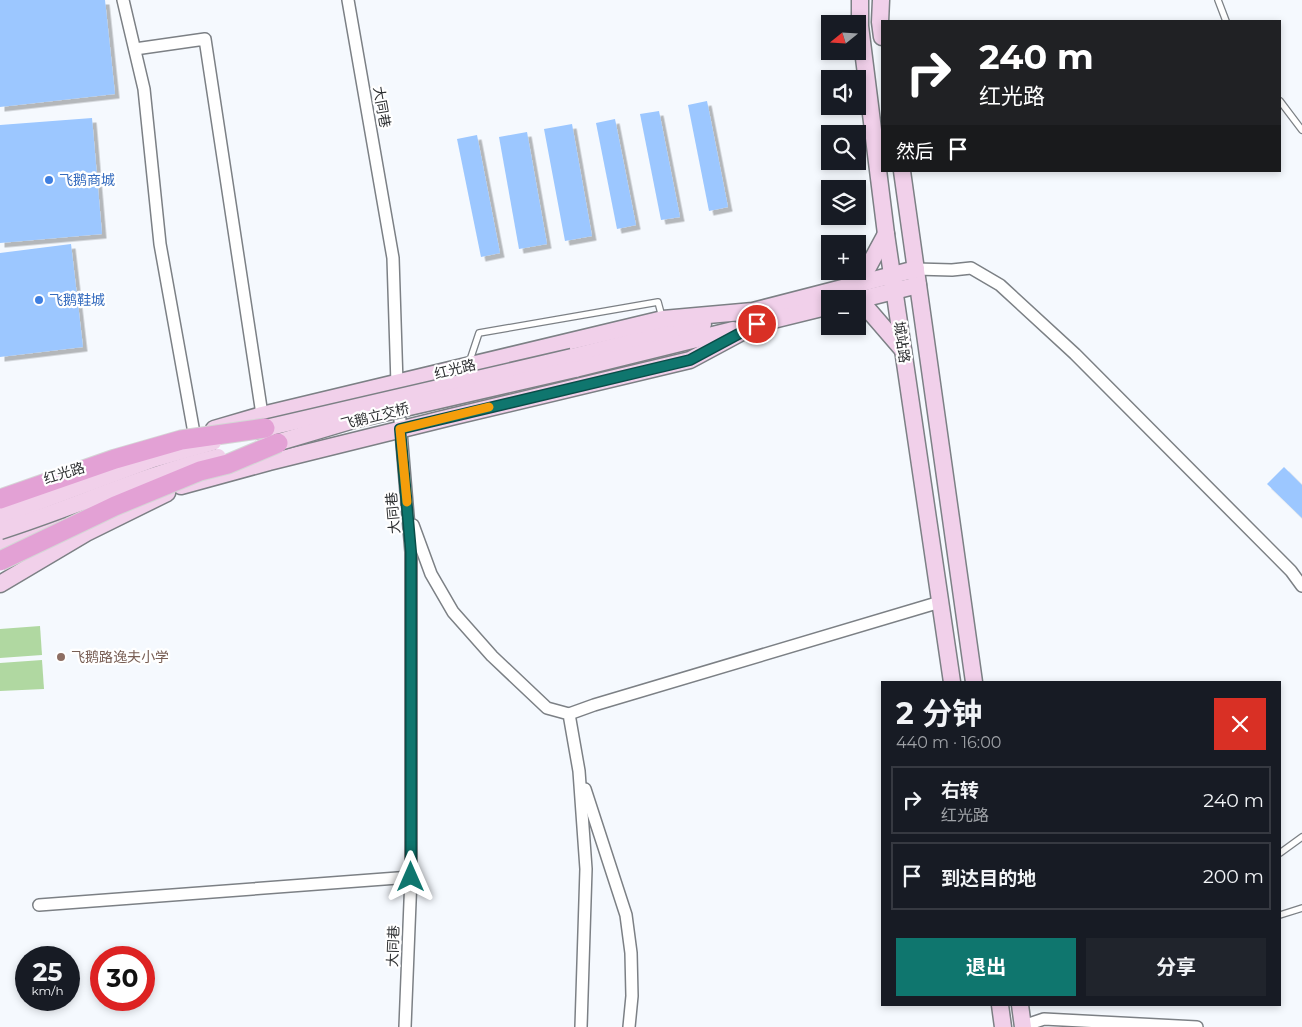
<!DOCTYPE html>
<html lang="zh">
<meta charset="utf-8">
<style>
body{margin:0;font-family:Montserrat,"Noto Sans SC",sans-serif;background:#20242c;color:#f1f3f6;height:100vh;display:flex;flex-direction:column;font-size:19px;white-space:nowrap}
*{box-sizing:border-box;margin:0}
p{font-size:16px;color:#9ea1a6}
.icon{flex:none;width:28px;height:28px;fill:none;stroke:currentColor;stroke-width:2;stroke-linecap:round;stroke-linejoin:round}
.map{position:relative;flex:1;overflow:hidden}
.sheet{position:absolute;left:881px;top:681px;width:400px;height:325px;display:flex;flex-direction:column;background:#171b24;border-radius:0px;box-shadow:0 2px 8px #0003}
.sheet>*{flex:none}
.top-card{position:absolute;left:881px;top:20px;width:400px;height:152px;border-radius:0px;box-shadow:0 2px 8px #0003;background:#202124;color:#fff;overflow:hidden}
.needle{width:32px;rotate:252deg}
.controls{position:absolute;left:821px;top:15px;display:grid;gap:10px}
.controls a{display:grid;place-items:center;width:45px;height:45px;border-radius:0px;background:#171b24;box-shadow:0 2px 8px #0003;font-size:25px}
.speed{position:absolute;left:15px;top:946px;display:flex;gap:10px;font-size:25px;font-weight:700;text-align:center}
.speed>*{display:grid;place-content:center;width:65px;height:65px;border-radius:50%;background:#171b24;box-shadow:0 2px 8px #0003;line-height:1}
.speed small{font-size:12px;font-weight:400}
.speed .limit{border:8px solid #d22;background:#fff;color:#111}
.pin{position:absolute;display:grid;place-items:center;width:42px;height:42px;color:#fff;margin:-21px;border:2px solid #fff;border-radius:50%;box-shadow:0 1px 5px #0007}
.me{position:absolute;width:55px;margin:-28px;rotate:0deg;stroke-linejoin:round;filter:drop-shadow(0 0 4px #0008)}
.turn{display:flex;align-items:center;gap:18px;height:105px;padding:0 15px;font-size:22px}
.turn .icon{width:65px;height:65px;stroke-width:2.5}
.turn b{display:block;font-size:35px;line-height:42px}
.then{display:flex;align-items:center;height:48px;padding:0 15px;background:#0003;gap:10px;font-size:19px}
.round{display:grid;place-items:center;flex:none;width:52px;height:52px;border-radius:0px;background:#20242c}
.summary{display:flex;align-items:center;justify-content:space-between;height:85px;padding:0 15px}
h1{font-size:30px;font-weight:700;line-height:38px}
.action{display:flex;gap:10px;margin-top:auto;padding:10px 15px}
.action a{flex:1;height:58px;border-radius:0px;background:#0f766e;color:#fff;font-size:20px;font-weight:700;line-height:58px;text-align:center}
.action a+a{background:#20242c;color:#f1f3f6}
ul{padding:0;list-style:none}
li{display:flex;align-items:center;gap:15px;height:68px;margin:0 10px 8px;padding:0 5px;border:2px solid #363941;border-radius:0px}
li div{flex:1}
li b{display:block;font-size:19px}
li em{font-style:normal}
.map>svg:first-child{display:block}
.green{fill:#b0d8a1}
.building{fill:#9cc7ff;filter:url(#shadow)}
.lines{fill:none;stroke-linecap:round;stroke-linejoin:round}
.lane-casing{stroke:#7c8085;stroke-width:8}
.street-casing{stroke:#7c8085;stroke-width:14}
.secondary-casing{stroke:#7c8085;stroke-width:19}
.lane{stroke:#fff;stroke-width:5.5}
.street{stroke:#fff;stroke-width:11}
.secondary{stroke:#f1d0ea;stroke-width:16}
.secondary-bridge-casing{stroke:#7c8085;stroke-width:19;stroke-linecap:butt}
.primary-bridge-casing{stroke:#d5d6d6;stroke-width:21;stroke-linecap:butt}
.secondary-bridge{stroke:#f1d0ea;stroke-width:16}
.primary-bridge{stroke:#e3a1d5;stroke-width:19}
.route-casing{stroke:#0a4d48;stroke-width:12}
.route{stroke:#0f766e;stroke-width:9}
.slow{stroke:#f59e0b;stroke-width:9}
.shop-dot{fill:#3f7fe0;stroke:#fff;stroke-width:2}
.education-dot{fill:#8d6e63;stroke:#fff;stroke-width:2}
.labels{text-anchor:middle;stroke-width:4.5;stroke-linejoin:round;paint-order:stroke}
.street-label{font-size:14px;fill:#2f3133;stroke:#fff}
.shop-label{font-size:14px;fill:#366cbe;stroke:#fff;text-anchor:start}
.education-label{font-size:14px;fill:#785e54;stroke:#fff;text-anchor:start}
</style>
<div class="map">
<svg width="1302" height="1027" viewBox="0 0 1302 1027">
<defs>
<filter id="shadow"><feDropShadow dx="4.5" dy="4.5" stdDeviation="0" flood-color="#0004"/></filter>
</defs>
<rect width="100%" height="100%" fill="#f5f9fe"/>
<g class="green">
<path d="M 40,626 L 42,655 L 0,658 L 0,629 Z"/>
<path d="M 42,660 L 44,689 L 0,691 L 0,663 Z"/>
</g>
<g class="building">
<path d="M 0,0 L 105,0 L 115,94 L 0,107 Z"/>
<path d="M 707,101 L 728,207 L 709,211 L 688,105 Z"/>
<path d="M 659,111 L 680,217 L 661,220 L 640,114 Z"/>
<path d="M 92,118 L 102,234 L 0,243 L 0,125 Z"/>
<path d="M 615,119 L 636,225 L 617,229 L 596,123 Z"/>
<path d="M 572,124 L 592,236 L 565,241 L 544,129 Z"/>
<path d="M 527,132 L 547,244 L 519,249 L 499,137 Z"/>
<path d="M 477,135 L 500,253 L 481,257 L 457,139 Z"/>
<path d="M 71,244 L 83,347 L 0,357 L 0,253 Z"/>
<path d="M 1284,467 L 1302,485 L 1302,518 L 1267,484 Z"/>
</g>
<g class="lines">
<defs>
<g id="lane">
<path d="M 1218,0 L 1226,21"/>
<path d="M 1280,101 L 1302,130"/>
<path d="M 469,363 L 479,333 L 658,302 L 662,317"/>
<path d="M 1280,853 L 1302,837"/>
<path d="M 1280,915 L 1302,908"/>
</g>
<g id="street">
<path d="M 123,0 L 144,89 L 160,244 L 196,444"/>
<path d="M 348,0 L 393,258 L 397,384 L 411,552 L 411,877 L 405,1027"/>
<path d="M 135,49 L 205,39 L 263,421"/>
<path d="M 916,269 L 952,270 L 971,268 L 1000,285 L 1075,354 L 1291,571 L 1302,586"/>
<path d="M 413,525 L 431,574 L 453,612 L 492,656 L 547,708 L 569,714 L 579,771 L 586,869 L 581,1027"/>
<path d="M 569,714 L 594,705 L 940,602"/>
<path d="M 585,789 L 626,915 L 631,953 L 632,996 L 629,1027"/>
<path d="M 39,905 L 411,877"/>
<path d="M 1023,1026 L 1044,1019 L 1197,1027"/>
</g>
<g id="secondary">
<path d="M 860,0 L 860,26 L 886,234 L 952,682"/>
<path d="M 881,0 L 880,22 L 882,37"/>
<path d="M 902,171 L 974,682"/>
<path d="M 859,284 L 886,234"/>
<path d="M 859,299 L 903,350"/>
<path d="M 858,300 L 918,285"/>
<path d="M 572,357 L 703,324"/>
<path d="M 575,369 L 733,330"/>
<path d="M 214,429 L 262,415 L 663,319 L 753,311 L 916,269"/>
<path d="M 181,486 L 269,462 L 451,417 L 690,360 L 757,324 L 830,306"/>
<path d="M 0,544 L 60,525"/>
<path d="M 0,584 L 86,533 L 167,493"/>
<path d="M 1000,1005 L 1003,1027"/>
<path d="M 1020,1005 L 1023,1027"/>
</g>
</defs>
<use href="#lane" class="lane-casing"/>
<use href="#street" class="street-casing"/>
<use href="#secondary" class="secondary-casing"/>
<use href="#lane" class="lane"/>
<use href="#street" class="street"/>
<use href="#secondary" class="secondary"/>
<defs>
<g id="secondary-bridge">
<path d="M 253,431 L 572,357"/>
<path d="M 266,446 L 357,419 L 575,369"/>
<path d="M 0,516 L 153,459 L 213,442"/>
<path d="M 0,531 C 73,508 143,475 218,457"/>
</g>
<g id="primary-bridge">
<path d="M 0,499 L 115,459 L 181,440 L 265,428"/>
<path d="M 0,561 L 115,506 L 200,471 L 228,464 L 278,443"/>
</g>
</defs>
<use href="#secondary-bridge" class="secondary-bridge-casing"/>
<use href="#primary-bridge" class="primary-bridge-casing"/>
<use href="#secondary-bridge" class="secondary-bridge"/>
<use href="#primary-bridge" class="primary-bridge"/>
</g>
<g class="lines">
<defs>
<path id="route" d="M 411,877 L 411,552 L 400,429 L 690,360 L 757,324"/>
</defs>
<use href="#route" class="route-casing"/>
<use href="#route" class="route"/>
<path class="slow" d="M 407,502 L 400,429 L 489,407"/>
</g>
<g class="shop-dot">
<circle cx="49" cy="180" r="5"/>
<circle cx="39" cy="300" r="5"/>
</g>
<circle class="education-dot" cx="61" cy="657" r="5"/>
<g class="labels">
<g class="street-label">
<text transform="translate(382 107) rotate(80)" y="5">大同巷</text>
<text transform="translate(902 342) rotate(82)" y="5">城站路</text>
<text transform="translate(455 369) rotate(-14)" y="5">红光路</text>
<text transform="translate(375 416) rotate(-14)" y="5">飞鹅立交桥</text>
<text transform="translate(64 473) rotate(-17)" y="5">红光路</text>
<text transform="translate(393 513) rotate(-95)" y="5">大同巷</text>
<text transform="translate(393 946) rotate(-88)" y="5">大同巷</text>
</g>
<g class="shop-label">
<text x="59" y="185">飞鹅商城</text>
<text x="49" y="305">飞鹅鞋城</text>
</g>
<g class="education-label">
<text x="71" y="662">飞鹅路逸夫小学</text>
</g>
</g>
</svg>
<div class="controls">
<a><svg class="needle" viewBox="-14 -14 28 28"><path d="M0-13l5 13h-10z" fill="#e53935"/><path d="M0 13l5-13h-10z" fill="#9ea1a6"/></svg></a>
<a><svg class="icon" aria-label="sound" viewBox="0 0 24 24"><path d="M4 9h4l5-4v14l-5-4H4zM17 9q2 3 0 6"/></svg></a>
<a><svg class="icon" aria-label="search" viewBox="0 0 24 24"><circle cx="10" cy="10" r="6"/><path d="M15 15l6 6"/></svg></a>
<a><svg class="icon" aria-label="layers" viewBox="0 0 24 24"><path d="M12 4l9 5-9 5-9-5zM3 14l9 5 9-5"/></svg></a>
<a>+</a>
<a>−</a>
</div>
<div class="speed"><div>25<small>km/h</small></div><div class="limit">30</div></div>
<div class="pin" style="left:757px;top:324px;background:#d93025"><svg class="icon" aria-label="arrive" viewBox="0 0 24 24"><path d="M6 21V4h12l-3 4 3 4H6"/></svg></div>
<svg class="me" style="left:411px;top:877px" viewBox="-20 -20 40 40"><path d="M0-17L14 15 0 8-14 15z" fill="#0f766e" stroke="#fff" stroke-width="4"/></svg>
<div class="top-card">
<div class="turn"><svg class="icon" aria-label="right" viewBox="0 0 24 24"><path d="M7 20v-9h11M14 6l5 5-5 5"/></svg><div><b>240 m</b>红光路</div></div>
<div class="then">然后<svg class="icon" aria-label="arrive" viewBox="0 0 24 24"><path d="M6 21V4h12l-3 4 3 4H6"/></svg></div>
</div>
<section class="sheet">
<div class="summary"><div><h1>2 分钟</h1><p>440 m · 16:00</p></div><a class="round" style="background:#d93025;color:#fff"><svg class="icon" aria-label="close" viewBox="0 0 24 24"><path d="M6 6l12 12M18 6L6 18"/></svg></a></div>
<ul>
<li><svg class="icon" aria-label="right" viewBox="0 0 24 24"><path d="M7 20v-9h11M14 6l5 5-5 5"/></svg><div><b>右转</b><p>红光路</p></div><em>240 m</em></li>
<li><svg class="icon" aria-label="arrive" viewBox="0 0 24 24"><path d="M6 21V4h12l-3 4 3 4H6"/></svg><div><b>到达目的地</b></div><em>200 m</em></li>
</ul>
<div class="action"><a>退出</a><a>分享</a></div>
</section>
</div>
